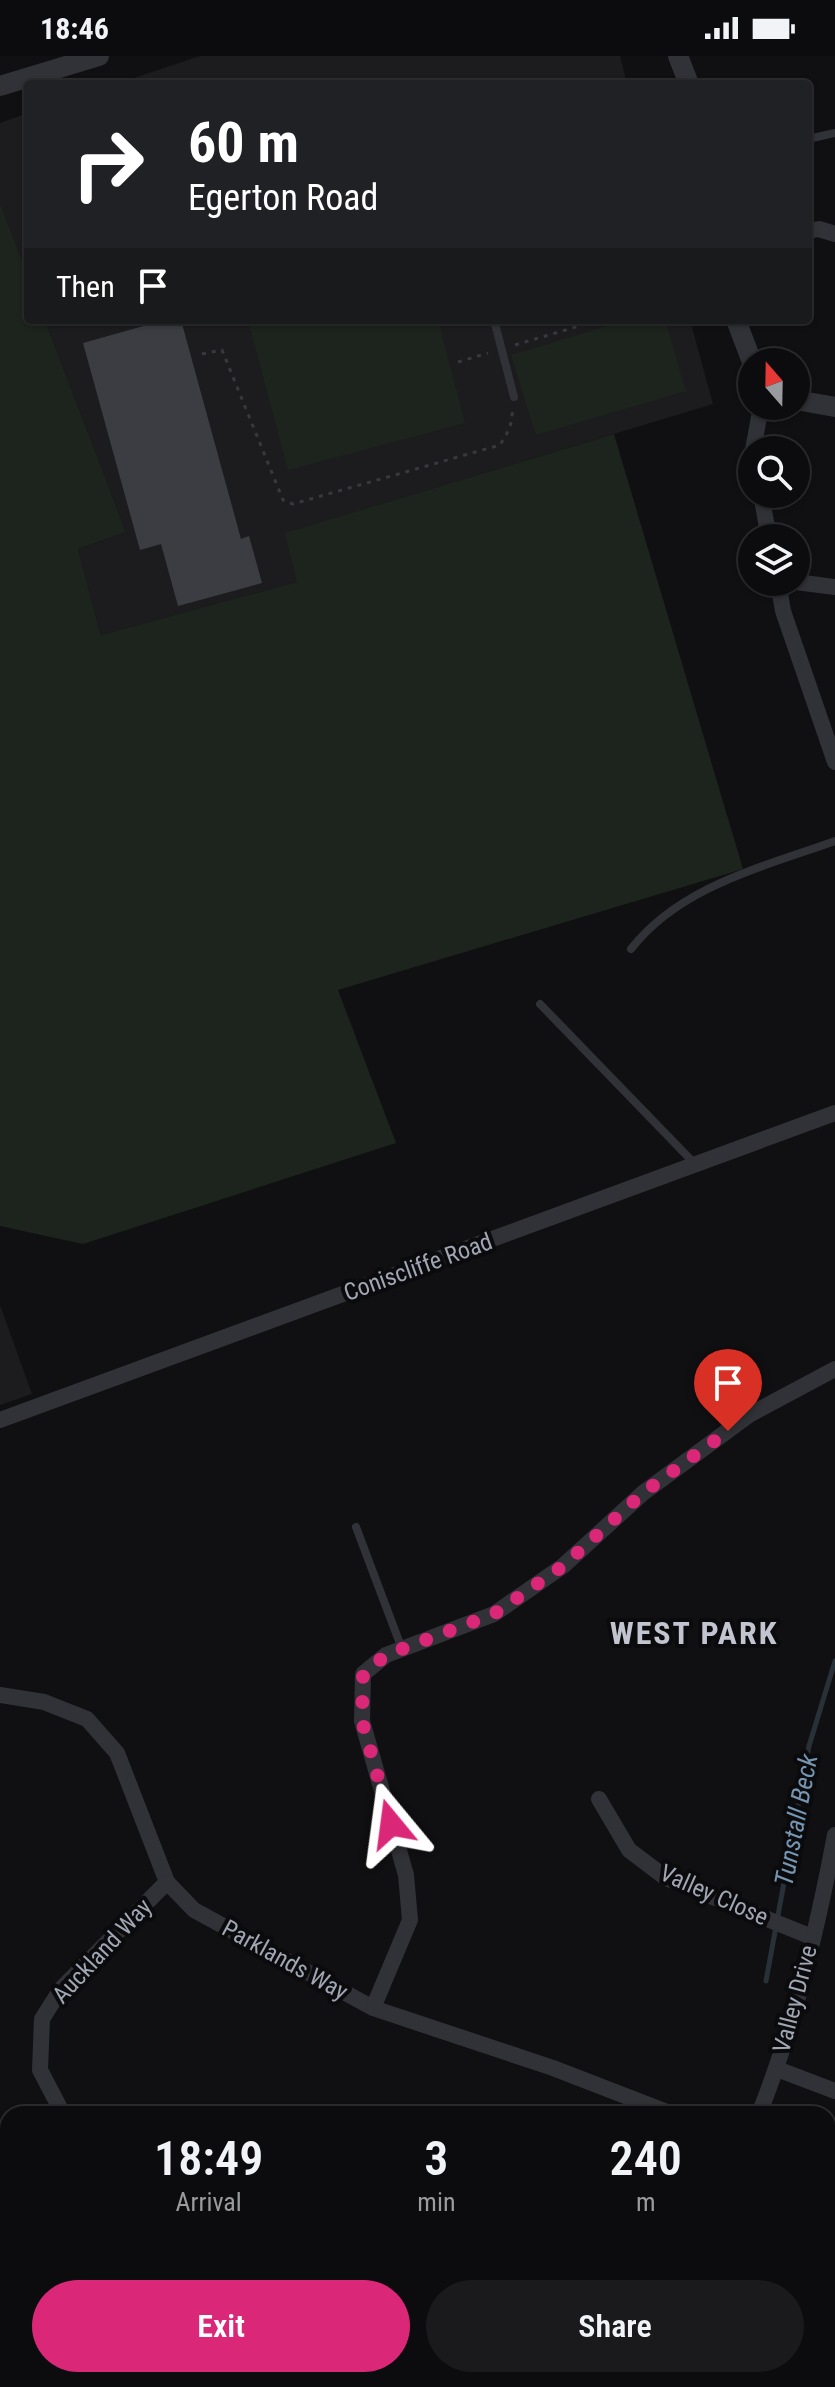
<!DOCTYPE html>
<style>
body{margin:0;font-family:"Roboto Condensed",sans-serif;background:#1a1a1c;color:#f1f3f6;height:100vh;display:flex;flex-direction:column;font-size:30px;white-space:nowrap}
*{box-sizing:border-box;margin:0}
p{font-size:26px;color:#9a9b9e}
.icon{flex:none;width:44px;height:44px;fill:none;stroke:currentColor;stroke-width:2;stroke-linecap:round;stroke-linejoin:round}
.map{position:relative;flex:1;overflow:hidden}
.side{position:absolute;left:0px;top:2050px;width:836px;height:282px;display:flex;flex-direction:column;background:#0c0c0e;border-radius:24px 24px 0 0;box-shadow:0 2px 6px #0004,0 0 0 2px #2c2c2e}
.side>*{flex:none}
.top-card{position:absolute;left:24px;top:24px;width:788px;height:244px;border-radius:8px;box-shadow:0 2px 6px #0004,0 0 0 2px #2c2c2e;background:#202124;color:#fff;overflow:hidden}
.needle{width:52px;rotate:340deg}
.fabs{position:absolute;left:738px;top:292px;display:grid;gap:16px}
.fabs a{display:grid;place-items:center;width:72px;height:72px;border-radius:50%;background:#0c0c0e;box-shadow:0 2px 6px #0004,0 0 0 2px #2c2c2e;font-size:40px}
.pin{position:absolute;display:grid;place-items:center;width:68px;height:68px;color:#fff;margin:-82px -34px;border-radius:50% 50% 50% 0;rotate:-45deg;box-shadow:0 0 8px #0007}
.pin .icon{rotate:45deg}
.me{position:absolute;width:88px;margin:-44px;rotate:344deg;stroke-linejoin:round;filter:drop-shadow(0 0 6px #0008)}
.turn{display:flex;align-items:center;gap:28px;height:168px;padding:0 32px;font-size:36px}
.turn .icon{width:104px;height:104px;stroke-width:2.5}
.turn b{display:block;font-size:56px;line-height:68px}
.then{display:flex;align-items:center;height:76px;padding:0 32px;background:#0003;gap:16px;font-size:30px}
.eta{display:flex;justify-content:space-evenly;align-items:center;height:136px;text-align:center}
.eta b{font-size:48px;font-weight:600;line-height:56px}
.primary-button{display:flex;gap:16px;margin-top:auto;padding:16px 32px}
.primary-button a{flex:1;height:92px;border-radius:48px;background:#db2777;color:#fff;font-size:32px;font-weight:600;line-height:92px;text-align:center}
.primary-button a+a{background:#1a1a1c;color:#f1f3f6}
.status{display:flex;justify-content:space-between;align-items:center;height:56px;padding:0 40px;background:#0c0c0e;direction:ltr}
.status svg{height:22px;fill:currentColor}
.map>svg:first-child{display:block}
.built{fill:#1c1c1f}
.green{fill:#1c241d}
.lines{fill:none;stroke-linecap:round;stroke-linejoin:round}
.stream{stroke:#283137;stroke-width:5}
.building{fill:#3c3d42}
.path{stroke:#37393e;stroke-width:3;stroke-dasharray:4 6;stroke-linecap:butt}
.service{stroke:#313237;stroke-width:8}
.minor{stroke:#313237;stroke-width:16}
.tertiary{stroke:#313237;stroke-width:20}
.route{stroke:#db2777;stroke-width:14;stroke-dasharray:0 25.2}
.labels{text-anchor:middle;stroke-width:8;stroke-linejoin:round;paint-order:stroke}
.street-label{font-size:24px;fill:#a0a6b3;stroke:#0b0b0d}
.water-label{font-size:26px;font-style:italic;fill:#7595b1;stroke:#0b0b0d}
.district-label{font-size:32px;font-weight:bold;letter-spacing:2px;fill:#c2c5cf;stroke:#0b0b0d}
</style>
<div class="status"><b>18:46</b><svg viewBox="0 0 49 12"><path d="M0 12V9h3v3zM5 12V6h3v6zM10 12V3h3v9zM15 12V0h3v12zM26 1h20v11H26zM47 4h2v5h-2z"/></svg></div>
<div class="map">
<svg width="835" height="2331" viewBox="0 0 835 2331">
<rect width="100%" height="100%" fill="#101012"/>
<g class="built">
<path d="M 200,0 L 620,0 L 627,28 L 116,28 Z"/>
<path d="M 28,57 L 28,220 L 0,147 L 0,67 Z"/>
<path d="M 45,264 L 690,264 L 713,348 L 286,477 L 298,526 L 101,579 L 78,493 L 126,476 Z"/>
<path d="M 0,1249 L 32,1338 L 0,1349 Z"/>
</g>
<g class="green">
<path d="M 0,147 L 28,220 L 28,264 L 45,264 L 126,476 L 78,493 L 101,579 L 297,526 L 285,477 L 614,378 L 743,813 L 338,934 L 396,1087 L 83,1188 L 0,1170 Z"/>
<path d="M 248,264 L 438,264 L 465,367 L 288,414 Z"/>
<path d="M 628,264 L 665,264 L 686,335 L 536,379 L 511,299 Z"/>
</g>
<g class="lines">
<path class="stream" d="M 766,1925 L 809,1690 L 835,1605"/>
</g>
<path class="building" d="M 165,264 L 181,264 L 241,483 L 249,480 L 262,527 L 178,550 L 161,488 L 140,494 L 83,287 Z"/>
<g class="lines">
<g class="path">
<path d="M 515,289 L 599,264"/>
<path d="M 202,298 L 222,294 L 283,444 L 293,448 L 500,389 L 510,372 L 513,353"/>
<path d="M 458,306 L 488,297"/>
</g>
<g class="service">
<path d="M 808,83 L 835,77"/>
<path d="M 494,264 L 514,341"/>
<path d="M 631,893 C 680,830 763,811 835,785"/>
<path d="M 540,948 L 695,1108"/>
<path d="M 356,1471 L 402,1593"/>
</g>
<g class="minor">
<path d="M 808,175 L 819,173 L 835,178"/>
<path d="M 753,394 L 761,350"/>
<path d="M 761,438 L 769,482"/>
<path d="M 778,526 L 783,555 L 835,706"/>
<path d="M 796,526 L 835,531"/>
<path d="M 0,1364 L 835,1057"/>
<path d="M 0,1639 L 44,1646 L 87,1663 L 117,1697 L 167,1826 L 194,1854 L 373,1952 L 553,2012 L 672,2058"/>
<path d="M 599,1743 L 629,1794 L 666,1822 L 812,1881"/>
<path d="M 373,1952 L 410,1864 L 406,1819 L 362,1665 L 363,1618 L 386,1599 L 494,1558 L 563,1510 L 643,1437 L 749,1359 L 835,1313"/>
<path d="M 777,2013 L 835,2035"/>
<path d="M 63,2058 L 40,2014 L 42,1963 L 61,1933 L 167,1826"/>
<path d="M 759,2058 C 793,1973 818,1870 835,1779"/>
<path d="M 828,2239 L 835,2238"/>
<path d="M 661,2331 L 662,2324"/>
</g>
<g class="tertiary">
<path d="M 678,0 L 689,28"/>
<path d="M 0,30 L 99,0"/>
<path d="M 736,264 L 752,306"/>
<path d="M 796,344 L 835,351"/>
</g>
</g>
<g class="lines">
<path class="route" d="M 391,1768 L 362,1665 L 363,1618 L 386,1599 L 494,1558 L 563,1510 L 643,1437 L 728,1375"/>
</g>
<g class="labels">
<g class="street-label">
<text transform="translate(418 1211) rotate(-20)" y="8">Coniscliffe Road</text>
<text transform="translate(714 1839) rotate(24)" y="8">Valley Close</text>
<text transform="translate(102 1895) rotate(-47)" y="8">Auckland Way</text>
<text transform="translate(285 1904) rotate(29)" y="8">Parklands Way</text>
<text transform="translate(795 1943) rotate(-75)" y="8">Valley Drive</text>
</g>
<g class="water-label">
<text transform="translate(796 1764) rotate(-79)" y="9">Tunstall Beck</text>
</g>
<g class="district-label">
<text x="694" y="1588">WEST PARK</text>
</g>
</g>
</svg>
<div class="fabs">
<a><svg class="needle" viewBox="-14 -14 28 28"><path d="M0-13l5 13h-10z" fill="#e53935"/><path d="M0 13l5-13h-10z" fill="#9a9b9e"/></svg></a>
<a><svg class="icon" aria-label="search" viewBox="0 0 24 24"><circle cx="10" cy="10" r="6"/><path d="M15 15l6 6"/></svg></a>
<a><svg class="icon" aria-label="layers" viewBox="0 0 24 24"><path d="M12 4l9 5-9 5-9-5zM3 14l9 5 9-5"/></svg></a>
</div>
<div class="pin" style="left:728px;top:1375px;background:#d93025"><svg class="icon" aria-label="arrive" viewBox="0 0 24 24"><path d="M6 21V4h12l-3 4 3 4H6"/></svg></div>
<svg class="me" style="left:391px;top:1768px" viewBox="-20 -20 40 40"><path d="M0-17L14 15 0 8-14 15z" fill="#db2777" stroke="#fff" stroke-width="4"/></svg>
<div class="top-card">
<div class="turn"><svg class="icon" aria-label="right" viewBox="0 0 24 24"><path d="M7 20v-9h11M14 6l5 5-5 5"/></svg><div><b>60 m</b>Egerton Road</div></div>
<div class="then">Then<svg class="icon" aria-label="arrive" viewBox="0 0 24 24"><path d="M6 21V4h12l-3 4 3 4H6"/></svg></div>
</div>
<section class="side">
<div class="eta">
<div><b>18:49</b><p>Arrival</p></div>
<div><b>3</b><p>min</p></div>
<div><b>240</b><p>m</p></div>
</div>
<div class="primary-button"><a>Exit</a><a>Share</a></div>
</section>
</div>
